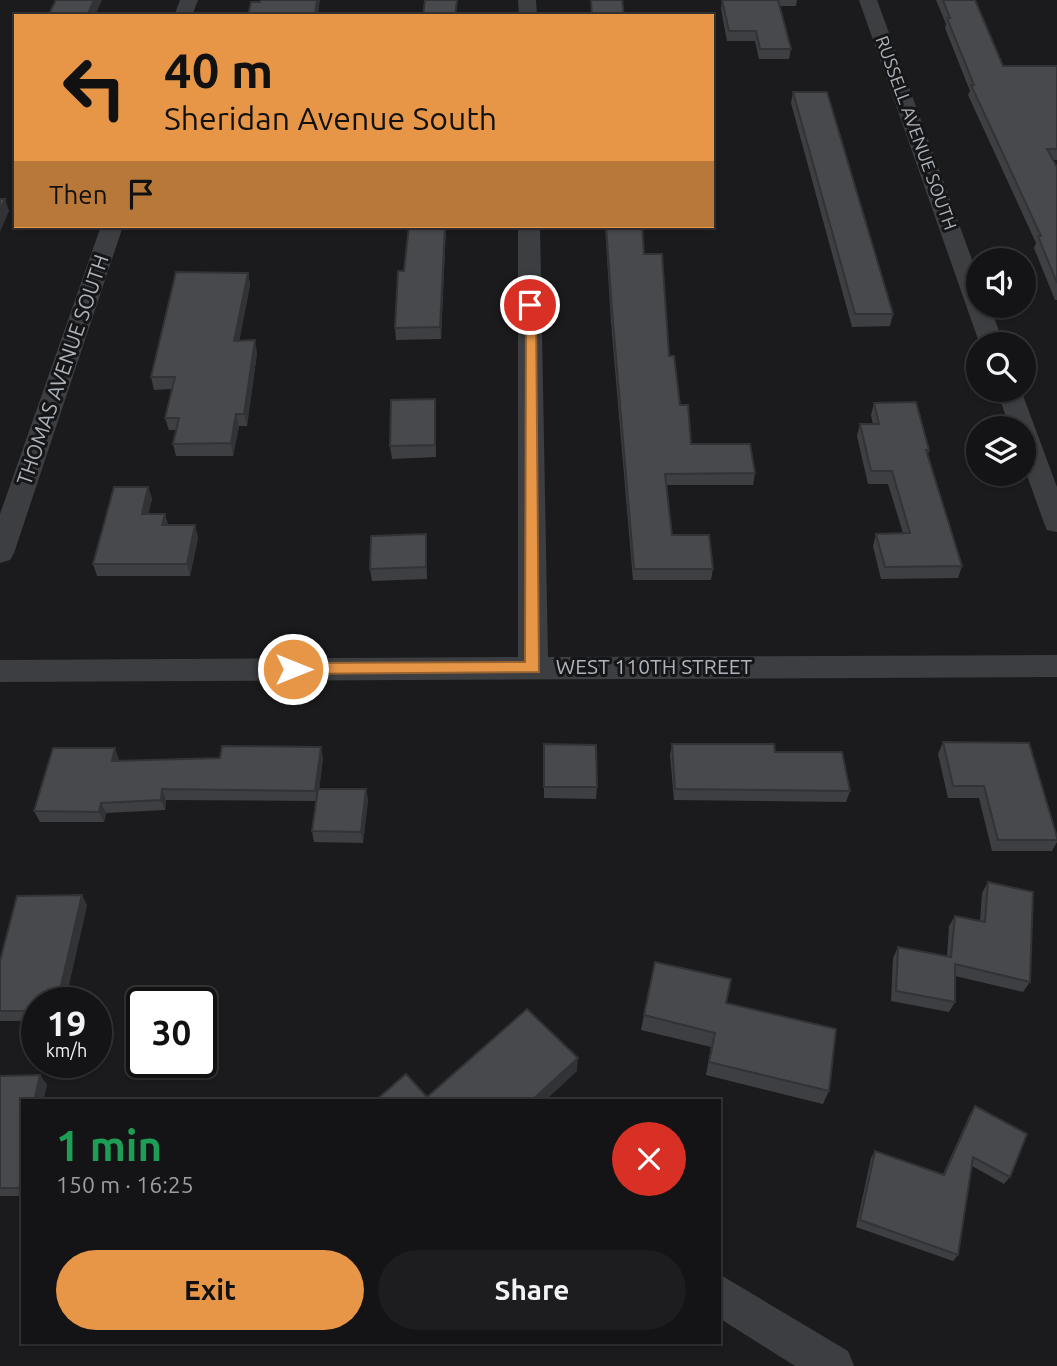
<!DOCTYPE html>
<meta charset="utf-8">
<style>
body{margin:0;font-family:Ubuntu,sans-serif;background:#1d1d1f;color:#f1f3f6;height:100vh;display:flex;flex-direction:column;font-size:26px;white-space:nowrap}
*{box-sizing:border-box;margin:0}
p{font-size:23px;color:#9d9ea1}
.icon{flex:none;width:38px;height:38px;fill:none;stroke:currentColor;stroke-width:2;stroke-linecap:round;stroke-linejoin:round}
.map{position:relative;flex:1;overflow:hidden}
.side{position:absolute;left:21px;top:1099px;width:700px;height:245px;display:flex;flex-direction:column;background:#141416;border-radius:0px;box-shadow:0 2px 5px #0004,0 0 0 2px #333335}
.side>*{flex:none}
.guide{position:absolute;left:14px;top:14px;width:700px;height:214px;border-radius:0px;box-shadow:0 2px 5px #0004,0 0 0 2px #333335;background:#e79648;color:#111;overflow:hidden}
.buttons{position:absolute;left:966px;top:248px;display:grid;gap:14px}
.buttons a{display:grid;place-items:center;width:70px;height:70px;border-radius:50%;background:#141416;box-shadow:0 2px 5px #0004,0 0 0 2px #333335;font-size:35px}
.speed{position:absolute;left:21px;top:987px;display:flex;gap:14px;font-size:35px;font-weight:700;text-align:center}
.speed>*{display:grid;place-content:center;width:91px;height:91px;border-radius:50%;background:#141416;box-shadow:0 2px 5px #0004,0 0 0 2px #333335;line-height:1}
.speed small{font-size:18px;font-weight:400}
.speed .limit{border:4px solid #111;border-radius:10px;background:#fff;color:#111}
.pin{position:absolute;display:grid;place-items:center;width:60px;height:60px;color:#fff;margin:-30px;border:4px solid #fff;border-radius:50%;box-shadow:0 2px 7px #0007}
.me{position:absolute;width:77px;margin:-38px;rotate:90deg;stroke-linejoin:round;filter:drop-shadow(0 0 5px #0008)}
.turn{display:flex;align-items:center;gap:24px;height:147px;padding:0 35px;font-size:32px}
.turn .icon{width:91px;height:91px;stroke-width:2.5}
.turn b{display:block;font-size:49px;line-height:60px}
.then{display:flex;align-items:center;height:66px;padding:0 35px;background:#0003;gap:14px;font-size:26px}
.round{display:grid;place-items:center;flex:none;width:74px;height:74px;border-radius:37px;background:#1d1d1f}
.summary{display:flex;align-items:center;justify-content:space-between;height:119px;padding:0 35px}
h1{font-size:42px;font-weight:600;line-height:52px;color:#1e9e55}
.button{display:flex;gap:14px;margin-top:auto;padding:14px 35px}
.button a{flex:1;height:80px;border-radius:42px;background:#e79648;color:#111;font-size:28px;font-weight:600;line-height:80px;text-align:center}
.button a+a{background:#1d1d1f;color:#f1f3f6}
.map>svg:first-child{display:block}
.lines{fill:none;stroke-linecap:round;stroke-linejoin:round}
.street{fill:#3c3e41;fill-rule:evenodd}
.wall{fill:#3e3f42}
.shaded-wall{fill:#323336}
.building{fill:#48494d;stroke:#323336;stroke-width:2}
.route{fill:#e79648;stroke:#96622f;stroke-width:2}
.labels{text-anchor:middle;stroke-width:6;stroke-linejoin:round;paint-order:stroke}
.far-street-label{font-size:18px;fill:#aeb4bb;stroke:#161618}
.street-label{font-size:21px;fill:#aeb4bb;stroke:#161618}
</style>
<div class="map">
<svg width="1057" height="1366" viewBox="0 0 1057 1366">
<rect width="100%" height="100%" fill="#1b1b1d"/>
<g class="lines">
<g class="street">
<path d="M 180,0 L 198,0 L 192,16 L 174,16 Z"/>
<path d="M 518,0 L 536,0 L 537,16 L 519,16 Z"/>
<path d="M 859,0 L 877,0 L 978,276 L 978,306 L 990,306 L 1004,345 L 980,345 Z"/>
<path d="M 101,226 L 123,226 L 14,553 L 10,560 L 0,563 L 0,514 Z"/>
<path d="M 518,226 L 540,226 L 548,657 L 1057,655 L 1057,677 L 0,682 L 0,660 L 518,657 Z"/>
<path d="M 997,390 L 1021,390 L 1057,487 L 1057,532 L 1047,530 L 1044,523 L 1024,467 L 1024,429 L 1010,429 Z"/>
<path d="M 719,1274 L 848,1351 L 854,1366 L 795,1366 L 719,1318 Z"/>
</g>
</g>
<g class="wall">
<path d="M 722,0 L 797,0 L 796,6 L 780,6 L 791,49 L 789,59 L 759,59 L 755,41 L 727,41 L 721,9 Z"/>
<path d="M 936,0 L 975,0 L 1003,66 L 1057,66 L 1057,160 L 1053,160 L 1057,167 L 1057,300 L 1055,300 L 1034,248 L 1036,243 L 968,95 L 970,91 L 945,28 L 946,24 Z"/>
<path d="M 793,92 L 893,314 L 890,326 L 852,327 L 791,103 Z"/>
<path d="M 446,226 L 441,339 L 396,340 L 395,328 L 404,271 Z"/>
<path d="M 605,226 L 642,226 L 644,254 L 680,405 L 691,444 L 755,473 L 753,485 L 666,485 L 672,535 L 713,569 L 711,580 L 633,580 L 611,322 Z"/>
<path d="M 248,273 L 250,285 L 239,341 L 257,353 L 247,426 L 239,426 L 233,456 L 176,456 L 173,444 L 176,430 L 169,430 L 165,418 L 172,389 L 154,390 L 151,377 Z"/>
<path d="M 874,403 L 929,450 L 928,455 L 962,566 L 958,578 L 881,579 L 873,546 L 876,534 L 903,533 L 888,484 L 868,484 L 857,436 L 860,424 L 873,424 L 871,415 Z"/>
<path d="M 435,411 L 436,457 L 392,459 L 390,446 Z"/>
<path d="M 148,487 L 152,499 L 148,514 L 165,514 L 168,525 L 195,525 L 198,538 L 190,576 L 97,576 L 93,564 Z"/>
<path d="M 426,534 L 427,579 L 372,581 L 370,569 Z"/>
<path d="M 943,742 L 1057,837 L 1057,842 L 1052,851 L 992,851 L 979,798 L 948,798 L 938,754 Z"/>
<path d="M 544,744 L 597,787 L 596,799 L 544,798 Z"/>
<path d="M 672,744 L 775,752 L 850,791 L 846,802 L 674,800 L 670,755 Z"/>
<path d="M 323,758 L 319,789 L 366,789 L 368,800 L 363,843 L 314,842 L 312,831 L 316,801 L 166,800 L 165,810 L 106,813 L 104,822 L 40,822 L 34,811 L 119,759 L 119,761 Z"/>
<path d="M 988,882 L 1030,982 L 1023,992 L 955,976 L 955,1002 L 949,1012 L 891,1001 L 893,958 L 898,947 L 947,956 L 949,926 L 955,916 L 980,921 L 982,893 Z"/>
<path d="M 82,895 L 87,906 L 37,1003 L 37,1021 L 0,1021 L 0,961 Z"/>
<path d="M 726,1003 L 829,1091 L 823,1104 L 706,1075 L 711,1047 L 641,1030 L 644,1015 Z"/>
<path d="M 40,1075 L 47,1085 L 43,1101 L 23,1101 L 23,1196 L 0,1196 L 0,1076 Z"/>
<path d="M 975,1106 L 1010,1177 L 1004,1184 L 972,1166 L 958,1255 L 953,1261 L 856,1227 L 871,1158 L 875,1151 L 943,1174 L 970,1114 Z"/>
</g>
<g class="shaded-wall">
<path d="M 94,0 L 102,0 L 95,16 L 87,16 Z"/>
<path d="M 317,0 L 320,0 L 318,16 L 315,16 Z"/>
<path d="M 5,199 L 9,211 L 0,232 L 0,210 Z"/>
<path d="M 445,226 L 446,226 L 441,339 L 440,327 Z"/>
<path d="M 248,273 L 250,285 L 237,353 L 234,341 Z"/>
<path d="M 255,340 L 257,353 L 247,426 L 244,414 Z"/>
<path d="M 236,414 L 239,426 L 233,456 L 231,443 Z"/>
<path d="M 148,487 L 152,499 L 145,526 L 142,514 Z"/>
<path d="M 165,514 L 168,527 L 162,525 Z"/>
<path d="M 195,525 L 198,538 L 190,576 L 187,564 Z"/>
<path d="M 321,747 L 323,758 L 318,801 L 315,791 Z"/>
<path d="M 115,748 L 119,759 L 116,772 L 112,761 Z"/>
<path d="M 162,789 L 166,800 L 165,810 L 161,800 Z"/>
<path d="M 366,789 L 368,800 L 363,843 L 361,832 Z"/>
<path d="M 101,803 L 106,813 L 104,822 L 99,812 Z"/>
<path d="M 82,895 L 87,906 L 65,1003 L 57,1003 Z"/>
<path d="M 578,1058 L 577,1071 L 545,1101 L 531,1101 Z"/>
<path d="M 40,1075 L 47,1085 L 43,1101 L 34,1101 Z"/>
</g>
<g class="building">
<path d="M 56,0 L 94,0 L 87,16 L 48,16 Z"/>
<path d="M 261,0 L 317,0 L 315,16 L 248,16 L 251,2 L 260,2 Z"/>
<path d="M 425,0 L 457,0 L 455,16 L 423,16 Z"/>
<path d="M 591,0 L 622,0 L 624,16 L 592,16 Z"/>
<path d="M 722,0 L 778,0 L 791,49 L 760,49 L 756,31 L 729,31 Z"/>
<path d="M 943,0 L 975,0 L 1003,66 L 1057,66 L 1057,149 L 1047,149 L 1057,167 L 1057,283 L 1038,236 L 1041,236 L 971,85 L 974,85 L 947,18 L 950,18 Z"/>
<path d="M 793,92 L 827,92 L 893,314 L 855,314 Z"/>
<path d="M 0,199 L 5,199 L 0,210 Z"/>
<path d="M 409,226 L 445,226 L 440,327 L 395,328 L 398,271 L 404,271 Z"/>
<path d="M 606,226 L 642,226 L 644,254 L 662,254 L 669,356 L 674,356 L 680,405 L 688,405 L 691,444 L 750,444 L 755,473 L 665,474 L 672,535 L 709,535 L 713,569 L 634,569 L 612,310 Z"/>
<path d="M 176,272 L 248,273 L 234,341 L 255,340 L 244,414 L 236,414 L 231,443 L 173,444 L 179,418 L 165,418 L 175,377 L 151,377 Z"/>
<path d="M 435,399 L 435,445 L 390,446 L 391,400 Z"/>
<path d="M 916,402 L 929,450 L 926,450 L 962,566 L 885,567 L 876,534 L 910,533 L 892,471 L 871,471 L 860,424 L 879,424 L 874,403 Z"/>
<path d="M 114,487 L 148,487 L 142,514 L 165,514 L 162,525 L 195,525 L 187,564 L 93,564 Z"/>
<path d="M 426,534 L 426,567 L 370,569 L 371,536 Z"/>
<path d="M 943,742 L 1029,743 L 1057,837 L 1057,840 L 998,840 L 984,786 L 953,786 Z"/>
<path d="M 544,744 L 596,745 L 597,787 L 544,787 Z"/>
<path d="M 672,744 L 774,744 L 775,752 L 842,752 L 850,791 L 675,789 Z"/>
<path d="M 222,746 L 321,747 L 315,791 L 162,789 L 161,800 L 101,803 L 99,812 L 34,811 L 53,748 L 115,748 L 112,761 L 220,758 Z"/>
<path d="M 318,789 L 366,789 L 361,832 L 312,831 Z"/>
<path d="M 988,882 L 1033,892 L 1030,982 L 955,964 L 955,1002 L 896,991 L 898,947 L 951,957 L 955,916 L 985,922 Z"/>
<path d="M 82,895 L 57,1003 L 37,1003 L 37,1011 L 0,1011 L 0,961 L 17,896 Z"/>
<path d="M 655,962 L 731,979 L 726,1003 L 836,1029 L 829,1091 L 709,1062 L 715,1033 L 644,1015 Z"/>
<path d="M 527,1009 L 578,1058 L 531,1101 L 375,1101 L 406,1074 L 427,1097 Z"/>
<path d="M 40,1075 L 34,1101 L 23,1101 L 23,1188 L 0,1188 L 0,1076 Z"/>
<path d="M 975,1106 L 1027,1134 L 1010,1177 L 973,1157 L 958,1255 L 860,1220 L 875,1151 L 944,1175 Z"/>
</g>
<path class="route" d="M 526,303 L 536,305 L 539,672 L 288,674 L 288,665 L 293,663 L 525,662 Z"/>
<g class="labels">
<g class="far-street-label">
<text transform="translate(916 133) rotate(70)" y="6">RUSSELL AVENUE SOUTH</text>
</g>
<g class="street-label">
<text transform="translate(63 370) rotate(-71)" y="7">THOMAS AVENUE SOUTH</text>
<text x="654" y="674">WEST 110TH STREET</text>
</g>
</g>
</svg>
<div class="buttons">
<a><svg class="icon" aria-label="sound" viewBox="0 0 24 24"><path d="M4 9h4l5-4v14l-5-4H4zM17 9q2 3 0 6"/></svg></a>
<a><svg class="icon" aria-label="search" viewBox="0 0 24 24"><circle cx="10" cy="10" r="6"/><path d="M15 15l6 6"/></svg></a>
<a><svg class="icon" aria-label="layers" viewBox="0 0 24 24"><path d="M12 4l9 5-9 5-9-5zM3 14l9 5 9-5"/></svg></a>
</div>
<div class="speed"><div>19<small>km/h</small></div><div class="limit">30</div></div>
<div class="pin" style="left:530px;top:305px;background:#d93025"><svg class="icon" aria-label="arrive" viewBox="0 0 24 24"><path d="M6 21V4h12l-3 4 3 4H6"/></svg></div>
<svg class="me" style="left:293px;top:669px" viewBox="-20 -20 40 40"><circle r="17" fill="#e79648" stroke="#fff" stroke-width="3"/><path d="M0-11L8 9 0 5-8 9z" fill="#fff"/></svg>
<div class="guide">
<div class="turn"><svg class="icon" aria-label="left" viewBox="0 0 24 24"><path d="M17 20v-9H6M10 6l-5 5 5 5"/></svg><div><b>40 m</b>Sheridan Avenue South</div></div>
<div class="then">Then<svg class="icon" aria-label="arrive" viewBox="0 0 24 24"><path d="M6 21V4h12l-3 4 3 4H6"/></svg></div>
</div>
<section class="side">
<div class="summary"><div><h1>1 min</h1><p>150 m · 16:25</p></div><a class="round" style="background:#d93025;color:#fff"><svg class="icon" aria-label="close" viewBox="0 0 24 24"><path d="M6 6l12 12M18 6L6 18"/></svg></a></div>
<div class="button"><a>Exit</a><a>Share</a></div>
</section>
</div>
